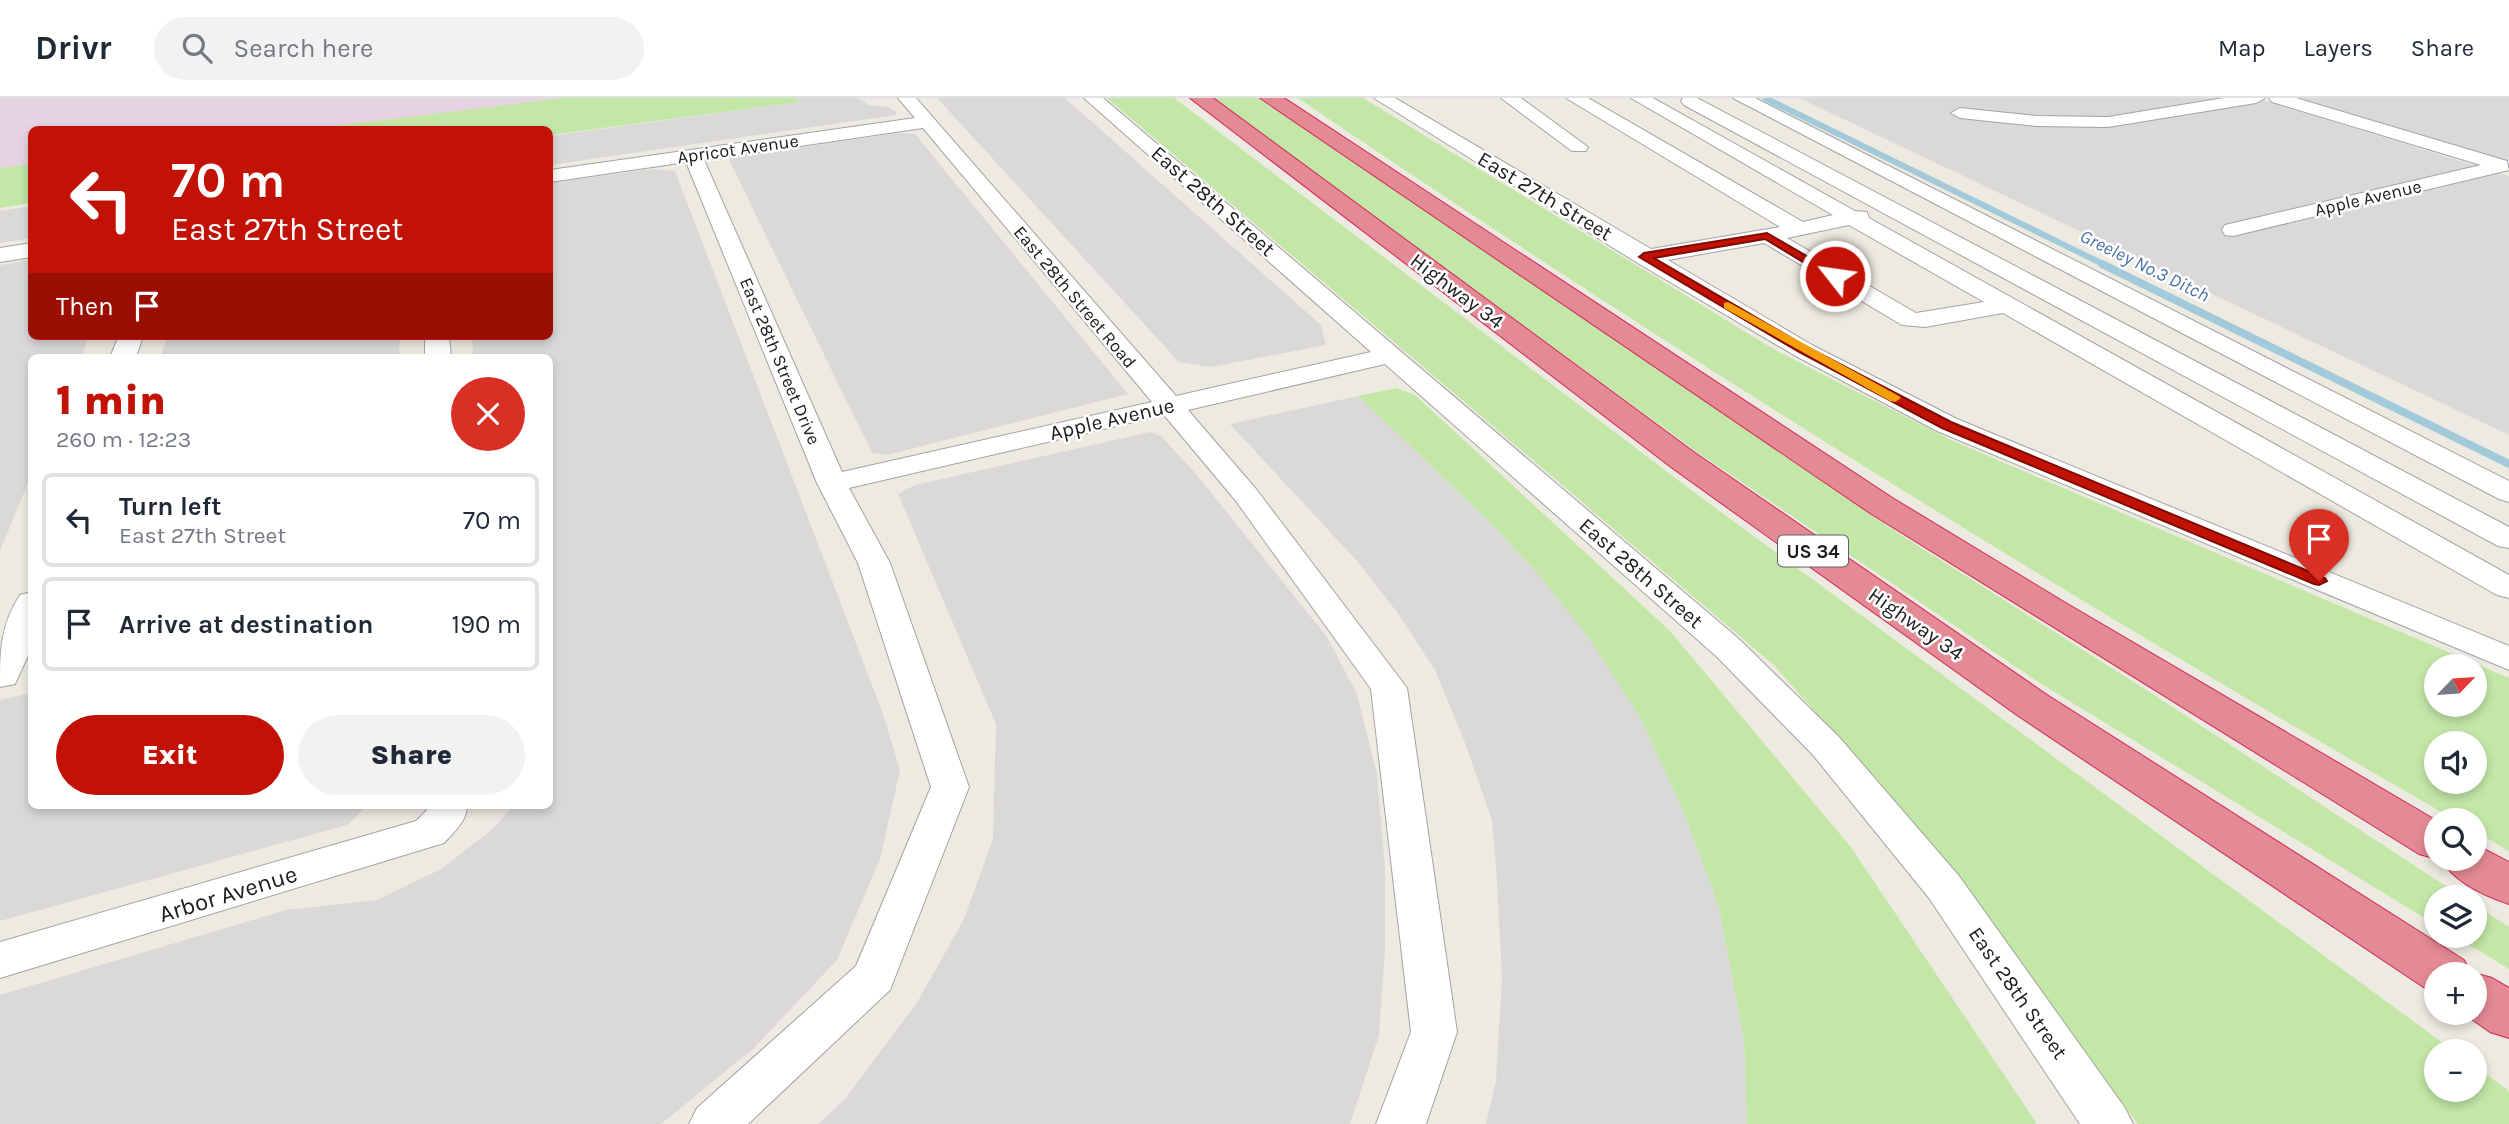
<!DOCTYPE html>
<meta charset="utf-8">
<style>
body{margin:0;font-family:Karla,sans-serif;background:#f2f2f3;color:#1f2937;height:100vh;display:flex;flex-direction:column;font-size:26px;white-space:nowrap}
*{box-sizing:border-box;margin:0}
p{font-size:23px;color:#747a83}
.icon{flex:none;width:38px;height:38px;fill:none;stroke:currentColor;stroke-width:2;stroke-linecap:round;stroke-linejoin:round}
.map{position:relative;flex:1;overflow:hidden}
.panel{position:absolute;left:28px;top:256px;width:525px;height:455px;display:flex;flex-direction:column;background:#fff;border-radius:10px;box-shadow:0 4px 10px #0003}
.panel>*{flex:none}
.top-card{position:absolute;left:28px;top:28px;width:525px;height:214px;border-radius:10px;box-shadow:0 4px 10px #0003;background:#c21205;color:#fff;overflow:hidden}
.needle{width:46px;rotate:65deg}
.fabs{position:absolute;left:2424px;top:556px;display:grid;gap:14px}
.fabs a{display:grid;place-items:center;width:63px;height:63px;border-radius:50%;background:#fff;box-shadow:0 4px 10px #0003;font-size:35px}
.pin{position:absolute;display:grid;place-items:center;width:60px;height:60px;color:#fff;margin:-72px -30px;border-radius:50% 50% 50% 0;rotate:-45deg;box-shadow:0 0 7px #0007}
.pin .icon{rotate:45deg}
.me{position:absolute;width:77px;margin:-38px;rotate:300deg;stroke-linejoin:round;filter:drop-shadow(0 0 5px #0008)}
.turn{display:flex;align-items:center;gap:24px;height:147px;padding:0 28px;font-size:32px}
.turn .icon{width:91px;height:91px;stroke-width:2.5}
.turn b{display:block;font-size:49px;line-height:60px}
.then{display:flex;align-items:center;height:66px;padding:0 28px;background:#0003;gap:14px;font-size:26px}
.round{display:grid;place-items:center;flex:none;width:74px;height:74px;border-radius:37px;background:#f2f2f3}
.headline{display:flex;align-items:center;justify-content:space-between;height:119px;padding:0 28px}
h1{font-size:42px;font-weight:800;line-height:52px;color:#c21205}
.action{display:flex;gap:14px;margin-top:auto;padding:14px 28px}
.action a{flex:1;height:80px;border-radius:42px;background:#c21205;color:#fff;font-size:28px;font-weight:800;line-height:80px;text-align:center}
.action a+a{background:#f2f2f3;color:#1f2937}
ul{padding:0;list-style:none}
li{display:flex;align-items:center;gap:21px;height:94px;margin:0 14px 10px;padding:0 14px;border:4px solid #e0e1e3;border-radius:10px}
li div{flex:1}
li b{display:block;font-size:26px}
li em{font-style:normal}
header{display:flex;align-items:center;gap:42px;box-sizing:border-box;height:98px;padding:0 35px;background:#fff;border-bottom:2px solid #e0e1e3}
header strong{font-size:33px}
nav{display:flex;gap:38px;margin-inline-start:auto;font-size:24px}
.search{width:490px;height:63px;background:#f2f2f3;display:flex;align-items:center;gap:18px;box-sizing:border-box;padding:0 24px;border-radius:38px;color:#747a83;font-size:26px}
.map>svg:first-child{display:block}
.residential{fill:#dad9d8}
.industrial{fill:#e6d3e1}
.grass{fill:#c2e7a7;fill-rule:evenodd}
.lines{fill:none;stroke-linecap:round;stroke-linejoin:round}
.stream-far1{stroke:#a2cada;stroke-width:6}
.stream{stroke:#a2cada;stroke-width:8}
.minor-casing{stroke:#a3a3a3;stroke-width:2}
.highway-casing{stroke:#d12857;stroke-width:2}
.minor{fill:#fff;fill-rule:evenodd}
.highway{fill:#e38a94;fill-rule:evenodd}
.route{fill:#c21205;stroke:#7e0c03;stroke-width:2}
.slow{fill:#f59e0b}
.labels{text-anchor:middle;stroke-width:5;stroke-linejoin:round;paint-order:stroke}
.far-street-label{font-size:18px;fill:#1c1c1c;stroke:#fff}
.far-water-label{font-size:19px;font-style:italic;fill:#4b73a8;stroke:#fff}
.shield{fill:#fff;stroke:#606060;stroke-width:2}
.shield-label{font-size:19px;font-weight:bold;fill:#1c1c1c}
.street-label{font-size:21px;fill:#1c1c1c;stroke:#fff}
.near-street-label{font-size:24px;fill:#1c1c1c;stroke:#fff}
</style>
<header>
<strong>Drivr</strong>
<div class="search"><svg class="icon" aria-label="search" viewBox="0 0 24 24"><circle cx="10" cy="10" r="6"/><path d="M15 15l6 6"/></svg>Search here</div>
<nav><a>Map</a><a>Layers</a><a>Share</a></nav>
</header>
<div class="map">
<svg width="2509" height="1026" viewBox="0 0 2509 1026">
<rect width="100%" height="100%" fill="#edeae1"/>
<g class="residential">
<path d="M 796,0 L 858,0 L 869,7 L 888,9 L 896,14 L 896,17 L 550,67 L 550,38 L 798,4 Z"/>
<path d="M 937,0 L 1065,0 L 1321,227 L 1326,247 L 1211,269 L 1179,264 Z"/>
<path d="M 1799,0 L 2256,0 L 2509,78 L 2509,337 Z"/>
<path d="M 2299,0 L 2509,0 L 2509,63 Z"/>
<path d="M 899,35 L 915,36 L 1128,296 L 887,357 L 872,355 L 729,62 L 732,59 Z"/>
<path d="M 653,71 L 675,73 L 882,613 L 900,672 L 880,761 L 837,862 L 754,950 L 661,1026 L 0,1026 L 0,897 L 286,812 L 377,802 L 441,771 L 493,731 L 514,707 L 550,707 L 550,259 L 473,259 L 472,238 L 550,238 L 550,85 Z"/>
<path d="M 31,108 L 31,140 L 0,145 L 0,113 Z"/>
<path d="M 31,162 L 32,238 L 89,238 L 81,259 L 32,259 L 31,377 L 0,453 L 0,167 Z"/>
<path d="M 168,238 L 400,238 L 399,259 L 160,259 Z"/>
<path d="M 1358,298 L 1489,423 L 1540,478 L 1589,539 L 1640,619 L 1683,712 L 1719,809 L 1744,941 L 1747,1026 L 1486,1026 L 1496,983 L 1502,880 L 1497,784 L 1492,722 L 1464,642 L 1435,572 L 1397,514 L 1357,463 L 1230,326 Z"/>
<path d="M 1150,334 L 1161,338 L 1196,376 L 1327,539 L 1357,596 L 1377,677 L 1385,769 L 1385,852 L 1379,937 L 1350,1026 L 818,1026 L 845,1001 L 918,903 L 964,821 L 993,741 L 996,626 L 898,396 L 915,387 Z"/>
<path d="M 31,595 L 32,707 L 368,707 L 347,727 L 0,823 L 0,602 Z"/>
</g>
<path class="industrial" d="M 0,0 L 563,0 L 311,32 L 32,32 L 31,66 L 0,70 Z"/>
<g class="grass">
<path d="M 563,0 L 796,0 L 798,4 L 550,37 L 550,32 L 311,31 Z"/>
<path d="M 1107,0 L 1174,0 L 1695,395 L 2455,954 L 2436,954 L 2436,992 L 2474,992 L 2475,968 L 2509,993 L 2509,1026 L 2138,1026 L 1909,722 L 1775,568 Z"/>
<path d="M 1212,0 L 1258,0 L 1901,437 L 2148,593 L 2464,800 L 2436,800 L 2436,827 L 2040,585 L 1697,354 Z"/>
<path d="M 1298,0 L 1363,0 L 1775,252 L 1953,343 L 2509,580 L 2509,753 L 2475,733 L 2474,723 L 2457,723 C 2062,496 1675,256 1298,0 ZM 2436,569 L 2474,569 L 2474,607 L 2436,607 ZM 2436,646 L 2474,646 L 2474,684 L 2436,684 Z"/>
<path d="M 31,66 L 31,105 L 0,110 L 0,70 Z"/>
<path d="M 1397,290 L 1415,297 L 1670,533 L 1850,748 L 2037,1026 L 1747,1026 L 1744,941 L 1719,809 L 1683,712 L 1640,619 L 1589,540 L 1540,478 L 1489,423 L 1358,298 Z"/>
<path d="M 2475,807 L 2509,829 L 2509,871 L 2455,838 L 2474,838 Z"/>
</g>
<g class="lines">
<path class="stream-far1" d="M 1765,0 L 2105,167"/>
<path class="stream" d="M 2102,166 L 2509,366"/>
<defs>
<g id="minor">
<path d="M 898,0 L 916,0 L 1176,298 L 1371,254 L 1084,0 L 1103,0 L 1740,542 L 1839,639 L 1959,778 L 2125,1010 L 2133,1026 L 2080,1026 L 1929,800 L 1813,657 L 1716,558 L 1385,266 L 1188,312 L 1256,391 L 1407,590 L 1457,934 L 1426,1026 L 1376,1026 L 1411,934 L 1371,591 L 1236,403 L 1164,317 L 849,390 L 890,465 L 969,689 L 890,892 L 748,1026 L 689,1026 L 697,1010 L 856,868 L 931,689 L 858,465 L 817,385 L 686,64 L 550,84 L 550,72 L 915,20 ZM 923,30 L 1152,304 L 842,374 L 704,62 Z"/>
<path d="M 1374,0 L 1395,0 L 1651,151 L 1780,129 L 1566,0 L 1588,0 L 1803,124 L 1833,117 L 1631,0 L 1653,0 L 1855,113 L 1867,114 L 1869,120 L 2509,477 L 2509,500 L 2497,497 L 2003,215 L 1925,229 L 1902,227 L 1764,145 L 1668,162 L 1812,247 L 1957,321 L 2509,548 L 2509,572 L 1937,333 L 1794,257 L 1636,164 ZM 1849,127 L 1984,204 L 1916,215 L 1787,140 Z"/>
<path d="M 1501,0 L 1521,0 L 1588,49 L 1586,53 L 1572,53 Z"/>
<path d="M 1683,0 L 1697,0 L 2509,429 L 2509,450 L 2498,448 L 1684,7 L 1681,3 Z"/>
<path d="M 1733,0 L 1755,0 L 2509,383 L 2509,404 L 2499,401 Z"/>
<path d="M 2224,0 L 2265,0 L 2256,5 L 2108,29 L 2036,28 L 1960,20 L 1951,15 L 1960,10 L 2036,18 L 2108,19 Z"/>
<path d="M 2269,0 L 2296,0 L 2507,63 L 2509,72 L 2233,138 L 2225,137 L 2222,132 L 2225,127 L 2481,67 L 2272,4 Z"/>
<path d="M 32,145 L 32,159 L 0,164 L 0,150 Z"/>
<path d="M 119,238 L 143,238 L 136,259 L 110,259 Z"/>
<path d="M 425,238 L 449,238 L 451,259 L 425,259 Z"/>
<path d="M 32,494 L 32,549 L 15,586 L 0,589 C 0,553 0,528 20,497 Z"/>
<path d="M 427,707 L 467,707 C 467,723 455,733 444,745 L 0,880 L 0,844 L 416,723 L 427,712 Z"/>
</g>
<g id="highway">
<path d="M 1190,0 L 1213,0 L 1695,355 L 2047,597 L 2464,862 L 2470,874 L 2492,880 L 2509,890 L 2509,940 L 2490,934 L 2463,915 L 2474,915 L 2474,877 L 2436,877 L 2436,895 L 2428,892 L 2017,617 L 1671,369 Z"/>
<path d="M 1260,0 L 1284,0 L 1894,401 L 2064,504 L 2437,723 L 2437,761 L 2419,756 L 1870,415 Z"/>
<path d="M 2474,746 L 2509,764 L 2509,806 C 2485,798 2454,784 2441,761 L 2474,761 Z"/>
</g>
</defs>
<use href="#minor" class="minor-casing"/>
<use href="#highway" class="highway-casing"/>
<use href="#minor" class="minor"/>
<use href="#highway" class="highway"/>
</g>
<path class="route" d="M 1767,135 L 1841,178 L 1831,181 L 1765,141 L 1654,160 L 1807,249 L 1951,324 L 2325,480 L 2327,483 L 2319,487 L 2314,486 L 1942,330 L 1799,254 L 1639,159 L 1644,155 Z"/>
<path class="slow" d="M 1728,204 L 1899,298 L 1901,300 L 1895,304 L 1890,303 L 1724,210 L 1724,205 Z"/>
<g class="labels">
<g class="far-street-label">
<text transform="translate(738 51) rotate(-8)" y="6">Apricot Avenue</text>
<text transform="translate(2368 100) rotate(-13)" y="6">Apple Avenue</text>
<text transform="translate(1075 199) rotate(50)" y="6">East 28th Street Road</text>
<text transform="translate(780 263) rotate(67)" y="6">East 28th Street Drive</text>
</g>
<g class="far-water-label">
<text transform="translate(2145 167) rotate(26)" y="7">Greeley No.3 Ditch</text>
</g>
<rect class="shield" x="1778" y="437.5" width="70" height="31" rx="5"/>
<g class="shield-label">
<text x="1813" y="460">US 34</text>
</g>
<g class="street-label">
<text transform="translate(1545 98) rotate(31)" y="7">East 27th Street</text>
<text transform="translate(1213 103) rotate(41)" y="7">East 28th Street</text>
<text transform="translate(1457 193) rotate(37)" y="7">Highway 34</text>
<text transform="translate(1112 321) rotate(-13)" y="7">Apple Avenue</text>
<text transform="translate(1641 475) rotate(41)" y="7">East 28th Street</text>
<text transform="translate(1916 526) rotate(35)" y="7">Highway 34</text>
<text transform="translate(2018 895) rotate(55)" y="7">East 28th Street</text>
</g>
<g class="near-street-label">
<text transform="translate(228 796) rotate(-17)" y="8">Arbor Avenue</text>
</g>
</g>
</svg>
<div class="fabs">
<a><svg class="needle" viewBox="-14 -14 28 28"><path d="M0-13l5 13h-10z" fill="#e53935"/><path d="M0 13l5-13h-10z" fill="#747a83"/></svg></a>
<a><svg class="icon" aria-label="sound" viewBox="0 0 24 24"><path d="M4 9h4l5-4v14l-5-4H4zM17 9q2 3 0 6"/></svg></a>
<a><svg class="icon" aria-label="search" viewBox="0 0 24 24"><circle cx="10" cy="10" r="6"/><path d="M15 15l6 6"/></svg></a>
<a><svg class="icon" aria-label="layers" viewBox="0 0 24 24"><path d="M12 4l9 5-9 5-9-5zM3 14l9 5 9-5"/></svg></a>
<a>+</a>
<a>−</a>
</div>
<div class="pin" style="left:2319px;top:483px;background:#d93025"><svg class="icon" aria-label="arrive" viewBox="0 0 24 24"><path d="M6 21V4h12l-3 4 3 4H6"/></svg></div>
<svg class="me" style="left:1835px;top:178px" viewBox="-20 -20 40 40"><circle r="17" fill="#c21205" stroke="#fff" stroke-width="3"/><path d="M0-11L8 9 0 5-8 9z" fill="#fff"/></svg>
<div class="top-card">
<div class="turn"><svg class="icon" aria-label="left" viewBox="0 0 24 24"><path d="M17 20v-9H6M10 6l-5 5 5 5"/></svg><div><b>70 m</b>East 27th Street</div></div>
<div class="then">Then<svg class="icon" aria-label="arrive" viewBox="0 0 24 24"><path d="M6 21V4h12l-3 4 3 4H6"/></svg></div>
</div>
<section class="panel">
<div class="headline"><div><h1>1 min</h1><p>260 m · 12:23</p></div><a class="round" style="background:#d93025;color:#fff"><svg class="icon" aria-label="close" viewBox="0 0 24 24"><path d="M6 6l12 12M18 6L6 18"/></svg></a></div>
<ul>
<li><svg class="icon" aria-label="left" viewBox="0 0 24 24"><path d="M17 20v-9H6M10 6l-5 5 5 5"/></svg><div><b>Turn left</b><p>East 27th Street</p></div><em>70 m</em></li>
<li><svg class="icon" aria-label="arrive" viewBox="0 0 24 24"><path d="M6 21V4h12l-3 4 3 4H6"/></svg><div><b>Arrive at destination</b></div><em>190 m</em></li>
</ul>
<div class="action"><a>Exit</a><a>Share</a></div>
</section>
</div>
